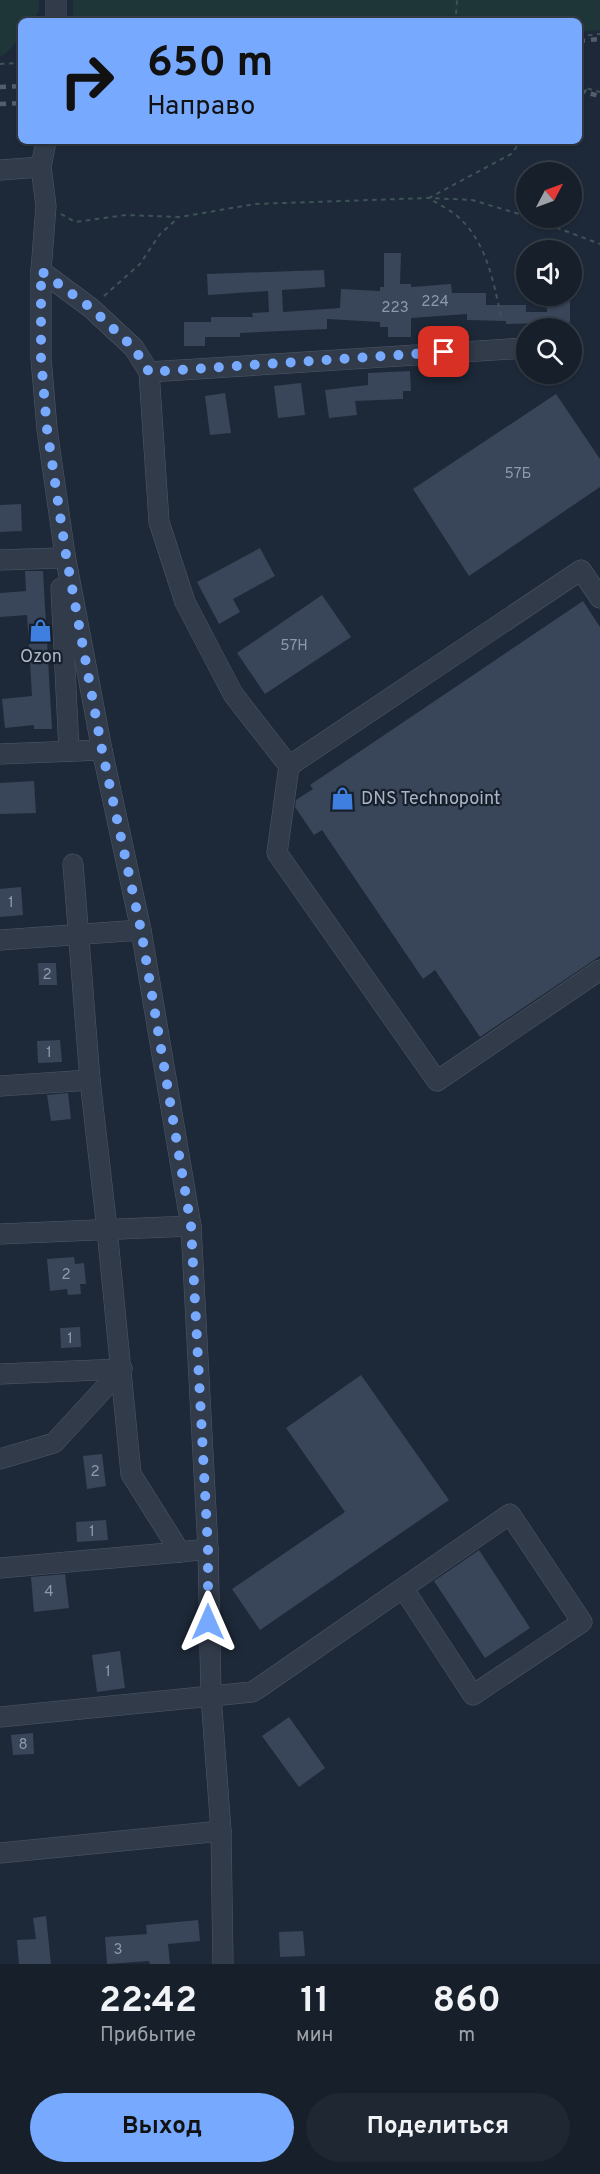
<!DOCTYPE html>
<html lang="ru">
<meta charset="utf-8">
<style>
body{margin:0;font-family:Overpass,sans-serif;background:#1f2732;color:#f1f3f6;height:100vh;display:flex;flex-direction:column;font-size:22px;white-space:nowrap}
*{box-sizing:border-box;margin:0}
p{font-size:20px;color:#9ea2a8}
.icon{flex:none;width:33px;height:33px;fill:none;stroke:currentColor;stroke-width:2;stroke-linecap:round;stroke-linejoin:round}
.map{position:relative;height:1964px;overflow:hidden}
.panel{display:flex;flex-direction:column;background:#161f2a;flex:1}
.panel>*{flex:none}
.guide{position:absolute;left:18px;top:18px;width:564px;height:126px;border-radius:9px;box-shadow:0 2px 4px #0004,0 0 0 2px #353d47;background:#7af;color:#111;overflow:hidden}
.needle{width:39px;rotate:49deg}
.buttons{position:absolute;left:516px;top:162px;display:grid;gap:12px}
.buttons a{display:grid;place-items:center;width:66px;height:66px;border-radius:50%;background:#161f2a;box-shadow:0 2px 4px #0004,0 0 0 2px #353d47;font-size:30px}
.pin{position:absolute;display:grid;place-items:center;width:51px;height:51px;color:#fff;margin:-26px;border-radius:12px;box-shadow:0 3px 9px #0006}
.me{position:absolute;width:66px;margin:-33px;rotate:0deg;stroke-linejoin:round;filter:drop-shadow(0 0 4px #0008)}
.turn{display:flex;align-items:center;gap:21px;height:126px;padding:0 30px;font-size:27px}
.turn .icon{width:78px;height:78px;stroke-width:2.5}
.turn b{display:block;font-size:42px;line-height:51px}
.eta{display:flex;justify-content:space-evenly;align-items:center;height:102px;text-align:center}
.eta b{font-size:36px;font-weight:700;line-height:42px}
.button{display:flex;gap:12px;margin-top:auto;padding:12px 30px}
.button a{flex:1;height:69px;border-radius:36px;background:#7af;color:#111;font-size:24px;font-weight:700;line-height:69px;text-align:center}
.button a+a{background:#1f2732;color:#f1f3f6}
.map>svg:first-child{display:block}
.green{fill:#1f3639}
.building{fill:#394659}
.lines{fill:none;stroke-linecap:round;stroke-linejoin:round}
.minor-casing{stroke:#4f5867;stroke-width:21}
.path{stroke:#3d5357;stroke-width:2;stroke-dasharray:4.5 4.5;stroke-linecap:butt}
.minor{stroke:#313b49;stroke-width:20}
.rail{stroke:#525e70;stroke-width:4.5;stroke-dasharray:6 6;stroke-linecap:butt}
.route{stroke:#7af;stroke-width:10;stroke-dasharray:0 18}
.labels{text-anchor:middle;stroke-width:4.5;stroke-linejoin:round;paint-order:stroke}
.number-label{font-size:15px;fill:#8e99ab}
.poi-label{font-size:18px;fill:#abb5c6;stroke:#17202d}
</style>
<div class="map">
<svg width="600" height="1964" viewBox="0 0 600 1964">
<rect width="100%" height="100%" fill="#1d2938"/>
<g class="green">
<path d="M 0,0 L 39,0 L 39,11 L 32,21 L 21,21 L 21,37 L 4,55 L 0,56 Z"/>
<path d="M 73,0 L 600,0 L 600,30 L 579,32 L 579,21 L 73,21 Z"/>
</g>
<g class="building">
<path d="M 384,253 L 401,253 L 400,284 L 411,284 L 411,287 L 451,284 L 452,293 L 486,293 L 486,305 L 526,305 L 526,312 L 547,312 L 547,300 L 570,300 L 570,322 L 506,324 L 506,321 L 467,320 L 467,314 L 411,318 L 411,337 L 388,337 L 388,327 L 380,327 L 380,322 L 327,319 L 327,329 L 240,333 L 240,337 L 205,337 L 205,346 L 184,346 L 184,322 L 211,322 L 211,317 L 253,317 L 252,313 L 269,312 L 268,291 L 208,295 L 207,274 L 324,270 L 325,287 L 282,290 L 283,312 L 340,308 L 341,289 L 380,291 L 380,287 L 384,287 Z"/>
<path d="M 410,371 L 411,391 L 403,391 L 403,399 L 355,401 L 357,415 L 329,418 L 325,390 L 368,385 L 368,373 Z"/>
<path d="M 301,383 L 305,415 L 278,418 L 274,386 Z"/>
<path d="M 225,393 L 231,433 L 210,435 L 205,396 Z"/>
<path d="M 556,394 L 600,459 L 600,487 L 469,576 L 413,489 Z"/>
<path d="M 21,504 L 22,531 L 0,532 L 0,505 Z"/>
<path d="M 260,548 L 275,576 L 233,599 L 240,612 L 219,624 L 197,582 Z"/>
<path d="M 25,571 L 43,571 L 52,729 L 34,729 L 34,725 L 5,728 L 2,699 L 32,696 L 27,615 L 0,617 L 0,593 L 26,591 Z"/>
<path d="M 322,595 L 351,637 L 265,694 L 237,653 Z"/>
<path d="M 583,601 L 600,627 L 600,956 L 480,1037 L 435,970 L 423,979 L 322,830 L 314,835 L 295,807 L 296,800 L 313,789 L 310,785 Z"/>
<path d="M 34,781 L 36,813 L 0,814 L 0,783 Z"/>
<path d="M 21,887 L 23,915 L 0,917 L 0,889 Z"/>
<path d="M 38,963 L 56,963 L 57,985 L 39,985 Z"/>
<path d="M 60,1040 L 62,1062 L 38,1063 L 37,1041 Z"/>
<path d="M 68,1093 L 71,1119 L 51,1121 L 47,1095 Z"/>
<path d="M 74,1257 L 75,1264 L 84,1263 L 86,1284 L 80,1284 L 81,1294 L 68,1295 L 67,1289 L 50,1291 L 47,1259 Z"/>
<path d="M 80,1327 L 81,1347 L 61,1348 L 60,1328 Z"/>
<path d="M 361,1375 L 449,1500 L 260,1630 L 232,1589 L 345,1512 L 286,1428 Z"/>
<path d="M 102,1454 L 106,1486 L 87,1489 L 83,1456 Z"/>
<path d="M 106,1520 L 108,1540 L 77,1542 L 76,1522 Z"/>
<path d="M 479,1550 L 530,1628 L 485,1658 L 434,1581 Z"/>
<path d="M 65,1574 L 69,1608 L 34,1612 L 31,1577 Z"/>
<path d="M 120,1651 L 125,1688 L 97,1692 L 92,1655 Z"/>
<path d="M 289,1717 L 325,1768 L 299,1787 L 262,1736 Z"/>
<path d="M 33,1733 L 34,1754 L 13,1755 L 11,1735 Z"/>
<path d="M 46,1916 L 51,1964 L 19,1964 L 17,1940 L 36,1939 L 33,1918 Z"/>
<path d="M 198,1920 L 200,1941 L 168,1944 L 170,1964 L 150,1964 L 149,1961 L 107,1964 L 105,1937 L 147,1934 L 146,1925 Z"/>
<path d="M 303,1931 L 305,1956 L 280,1957 L 279,1932 Z"/>
</g>
<g class="lines">
<defs>
<g id="minor">
<path d="M 56,21 L 56,0"/>
<path d="M 46,141 L 41,167 L 46,206 L 41,271 L 41,358 L 47,429 L 65,555 L 102,750 L 141,930 L 191,1226 L 208,1549 L 211,1696 L 221,1831 L 223,1964"/>
<path d="M 0,170 L 41,167"/>
<path d="M 41,271 L 91,308 L 134,348 L 149,372 L 159,522 L 185,602 L 233,694 L 289,766 L 277,853 L 437,1081 L 600,970"/>
<path d="M 149,372 L 526,348"/>
<path d="M 0,560 L 58,558 L 65,555"/>
<path d="M 61,588 L 69,750"/>
<path d="M 0,754 L 102,750"/>
<path d="M 289,766 L 581,570 L 600,598"/>
<path d="M 73,864 L 90,1080 L 107,1229 L 131,1474 L 180,1552 L 208,1549"/>
<path d="M 0,940 L 141,930"/>
<path d="M 0,1086 L 90,1080"/>
<path d="M 0,1234 L 191,1226"/>
<path d="M 0,1374 L 122,1369"/>
<path d="M 0,1459 L 54,1443 L 122,1369"/>
<path d="M 0,1568 L 180,1552"/>
<path d="M 0,1717 L 252,1692 L 260,1687 L 510,1514 L 582,1622 L 473,1695 L 403,1588"/>
<path d="M 0,1853 L 221,1831"/>
</g>
</defs>
<use href="#minor" class="minor-casing"/>
<g class="path">
<path d="M 451,21 L 456,15 L 457,0"/>
<path d="M 579,36 L 600,34"/>
<path d="M 0,64 L 21,63"/>
<path d="M 579,86 L 600,92"/>
<path d="M 579,100 L 582,98 L 587,88"/>
<path d="M 61,214 L 75,222 L 126,215 L 180,217 L 255,204 L 429,198 L 472,200 L 526,216"/>
<path d="M 531,218 L 600,244"/>
<path d="M 104,296 L 140,264 L 160,234 L 178,218"/>
<path d="M 501,316 C 493,280 486,240 456,215 C 448,209 438,204 429,198 L 511,154 L 521,141"/>
</g>
<use href="#minor" class="minor"/>
<g class="rail">
<path d="M 579,41 L 600,39"/>
<path d="M 0,87 L 21,86"/>
<path d="M 579,91 L 600,96"/>
<path d="M 0,104 L 21,103"/>
</g>
</g>
<g class="lines">
<path class="route" d="M 208,1622 L 208,1549 L 191,1226 L 141,930 L 102,750 L 66,555 L 47,429 L 41,358 L 41,271 L 91,308 L 134,348 L 149,372 L 444,352"/>
</g>
<defs>
<symbol id="shop-bare" viewBox="-9 -9 18 18"><path d="M-5-2.5h2.3a2.7 3.5 0 0 1 5.4 0H5L5.5 6h-11ZM-1.5-2.5h3a1.5 2.3 0 0 0-3 0Z" fill="#3f7fe0" stroke="#17202d" stroke-width="2.5" paint-order="stroke"/></symbol>
</defs>
<g fill-rule="evenodd">
<use href="#shop-bare" x="24" y="614" width="33" height="33"/>
<use href="#shop-bare" x="326" y="782" width="33" height="33"/>
</g>
<g class="labels">
<g class="number-label">
<text x="435" y="306">224</text>
<text x="395" y="312">223</text>
<text x="518" y="478">57Б</text>
<text x="294" y="650">57Н</text>
<text x="11" y="907">1</text>
<text x="47" y="979">2</text>
<text x="49" y="1057">1</text>
<text x="66" y="1279">2</text>
<text x="70" y="1343">1</text>
<text x="95" y="1476">2</text>
<text x="92" y="1536">1</text>
<text x="49" y="1596">4</text>
<text x="108" y="1676">1</text>
<text x="23" y="1749">8</text>
<text x="118" y="1954">3</text>
</g>
<g class="poi-label">
<text x="41" y="662">Ozon</text>
<text x="361" y="804" text-anchor="start">DNS Technopoint</text>
</g>
</g>
</svg>
<div class="buttons">
<a><svg class="needle" viewBox="-14 -14 28 28"><path d="M0-13l5 13h-10z" fill="#e53935"/><path d="M0 13l5-13h-10z" fill="#9ea2a8"/></svg></a>
<a><svg class="icon" aria-label="sound" viewBox="0 0 24 24"><path d="M4 9h4l5-4v14l-5-4H4zM17 9q2 3 0 6"/></svg></a>
<a><svg class="icon" aria-label="search" viewBox="0 0 24 24"><circle cx="10" cy="10" r="6"/><path d="M15 15l6 6"/></svg></a>
</div>
<div class="pin" style="left:444px;top:352px;background:#d93025"><svg class="icon" aria-label="arrive" viewBox="0 0 24 24"><path d="M6 21V4h12l-3 4 3 4H6"/></svg></div>
<svg class="me" style="left:208px;top:1622px" viewBox="-20 -20 40 40"><path d="M0-17L14 15 0 8-14 15z" fill="#7af" stroke="#fff" stroke-width="4"/></svg>
<div class="guide">
<div class="turn"><svg class="icon" aria-label="right" viewBox="0 0 24 24"><path d="M7 20v-9h11M14 6l5 5-5 5"/></svg><div><b>650 m</b>Направо</div></div>
</div>
</div>
<section class="panel">
<div class="eta">
<div><b>22:42</b><p>Прибытие</p></div>
<div><b>11</b><p>мин</p></div>
<div><b>860</b><p>m</p></div>
</div>
<div class="button"><a>Выход</a><a>Поделиться</a></div>
</section>
